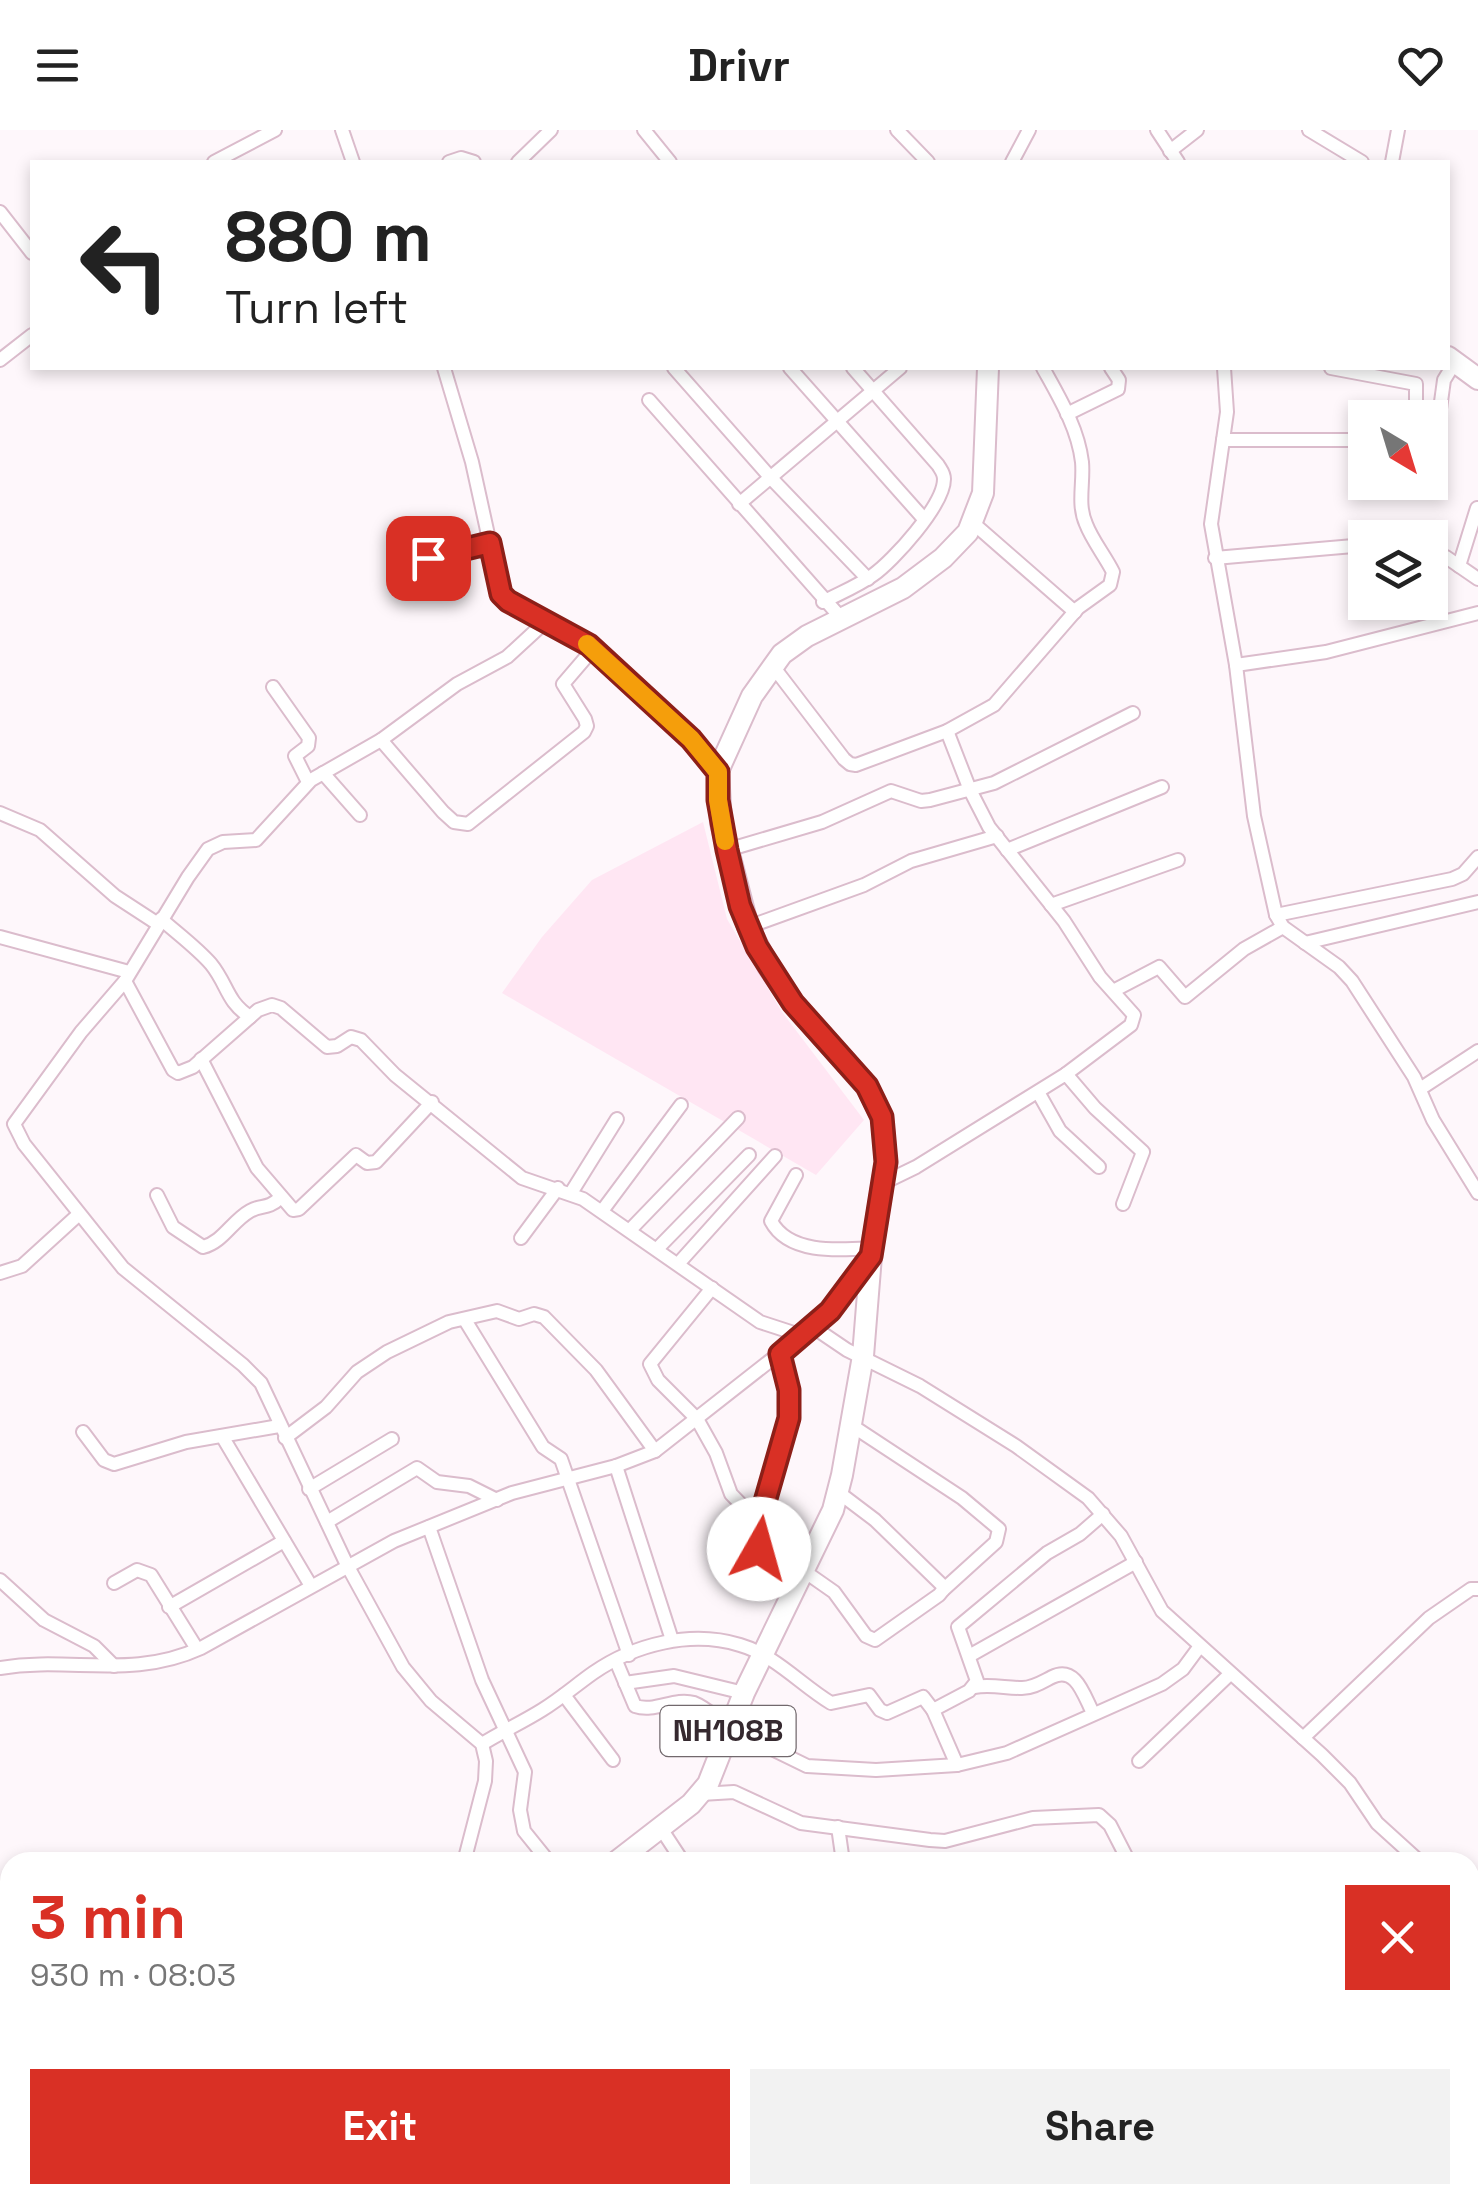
<!DOCTYPE html>
<meta charset="utf-8">
<style>
body{margin:0;font-family:"Space Grotesk",sans-serif;background:#f2f2f2;color:#222;height:100vh;display:flex;flex-direction:column;font-size:38px;white-space:nowrap}
*{box-sizing:border-box;margin:0}
p{font-size:32px;color:#767676}
.icon{flex:none;width:55px;height:55px;fill:none;stroke:currentColor;stroke-width:2;stroke-linecap:round;stroke-linejoin:round}
.map{position:relative;flex:1;overflow:hidden}
.details{position:absolute;left:0px;top:1722px;width:1480px;height:352px;display:flex;flex-direction:column;background:#fff;border-radius:30px 30px 0 0;box-shadow:0 5px 15px #0003}
.details>*{flex:none}
.banner{position:absolute;left:30px;top:30px;width:1420px;height:210px;border-radius:0px;box-shadow:0 5px 15px #0003;background:#fff;color:#222;overflow:hidden}
.needle{width:65px;rotate:142deg}
.buttons{position:absolute;left:1348px;top:270px;display:grid;gap:20px}
.buttons a{display:grid;place-items:center;width:100px;height:100px;border-radius:0px;background:#fff;box-shadow:0 5px 15px #0003;font-size:50px}
.pin{position:absolute;display:grid;place-items:center;width:85px;height:85px;color:#fff;margin:-42px;border-radius:20px;box-shadow:0 5px 15px #0006}
.me{position:absolute;width:110px;margin:-55px;rotate:7deg;stroke-linejoin:round;filter:drop-shadow(0 0 8px #0008)}
.turn{display:flex;align-items:center;gap:35px;height:210px;padding:0 30px;font-size:45px}
.turn .icon{width:130px;height:130px;stroke-width:2.5}
.turn b{display:block;font-size:70px;line-height:85px}
.round{display:grid;place-items:center;flex:none;width:105px;height:105px;border-radius:0px;background:#f2f2f2}
.overview{display:flex;align-items:center;justify-content:space-between;height:170px;padding:0 30px}
h1{font-size:60px;font-weight:800;line-height:75px;color:#d93025}
.primary-button{display:flex;gap:20px;margin-top:auto;padding:20px 30px}
.primary-button a{flex:1;height:115px;border-radius:0px;background:#d93025;color:#fff;font-size:40px;font-weight:800;line-height:115px;text-align:center}
.primary-button a+a{background:#f2f2f2;color:#222}
header{display:flex;justify-content:space-between;align-items:center;height:130px;padding:0 30px;background:#fff;font-size:45px;font-weight:800}
.map>svg:first-child{display:block}
.built{fill:#ffe6f3}
.lines{fill:none;stroke-linecap:round;stroke-linejoin:round}
.minor-casing{stroke:#dbbccc;stroke-width:16}
.highway-casing{stroke:#dbbccc;stroke-width:24}
.minor{stroke:#fff;stroke-width:12}
.highway{stroke:#fff;stroke-width:20}
.route-casing{stroke:#8d1f18;stroke-width:25}
.route{stroke:#d93025;stroke-width:18}
.slow{stroke:#f59e0b;stroke-width:18}
.labels{text-anchor:middle;stroke-width:9;stroke-linejoin:round;paint-order:stroke}
.shield{fill:#fff;stroke:#72696d;stroke-width:2.5}
.shield-label{font-size:30px;font-weight:bold;fill:#35292f}
</style>
<header><svg class="icon" aria-label="menu" viewBox="0 0 24 24"><path d="M4 6h16M4 12h16M4 18h16"/></svg>Drivr<svg class="icon" aria-label="heart" viewBox="0 0 24 24"><path d="M12 20l-8-8c-3-5 5-10 8-4 3-6 11-1 8 4z"/></svg></header>
<div class="map">
<svg width="1478" height="2073" viewBox="0 0 1478 2073">
<rect width="100%" height="100%" fill="#fef7fb"/>
<path class="built" d="M 703,692 L 727,789 L 782,882 L 864,990 L 816,1045 L 502,863 L 542,807 L 592,750 Z"/>
<g class="lines">
<defs>
<g id="minor">
<path d="M 342,0 L 353,32"/>
<path d="M 644,0 L 670,32"/>
<path d="M 897,0 L 928,32"/>
<path d="M 1157,0 L 1178,32"/>
<path d="M 1309,0 L 1362,32"/>
<path d="M 1170,21 L 1197,0"/>
<path d="M 214,32 L 275,0"/>
<path d="M 449,32 L 461,28 L 474,32"/>
<path d="M 518,32 L 551,0"/>
<path d="M 1012,32 L 1029,0"/>
<path d="M 1392,32 L 1398,0"/>
<path d="M 0,82 L 32,123"/>
<path d="M 0,230 L 32,205"/>
<path d="M 444,238 L 472,332 L 501,464 C 525,491 562,493 589,515 C 635,552 680,596 718,641"/>
<path d="M 674,238 L 770,347 L 868,449"/>
<path d="M 790,238 L 924,389"/>
<path d="M 1224,238 L 1227,282 L 1211,394 L 1236,535 L 1254,686 L 1276,785 L 1283,797 L 1339,837 L 1352,851 L 1414,947 L 1433,990 L 1478,1063"/>
<path d="M 1331,238 L 1416,254 L 1416,280 L 1431,285 L 1440,279 L 1444,250 L 1455,232"/>
<path d="M 649,270 L 842,489"/>
<path d="M 1067,284 L 1118,259 L 1119,250 L 1111,238"/>
<path d="M 1223,310 L 1365,310"/>
<path d="M 739,374 L 900,238"/>
<path d="M 973,393 L 1075,482"/>
<path d="M 1430,420 L 1446,427 L 1478,449"/>
<path d="M 1215,428 L 1365,415"/>
<path d="M 398,436 L 490,413"/>
<path d="M 1459,436 L 1477,378"/>
<path d="M 823,472 C 840,463 858,456 873,445 C 893,431 944,375 944,349 C 944,343 941,340 938,335 L 853,238"/>
<path d="M 772,535 L 844,629 L 850,634 L 856,635 L 947,601 L 994,575 L 1078,478 L 1110,455 L 1113,442 C 1105,426 1092,410 1086,394 C 1077,374 1084,353 1082,332 C 1078,298 1059,267 1043,238"/>
<path d="M 1236,535 L 1326,522 L 1478,483"/>
<path d="M 273,557 L 309,608 L 308,616 L 295,626 L 308,652"/>
<path d="M 947,601 L 970,660 L 989,697 L 1064,791 L 1100,847 L 1134,885 L 1131,895 L 1066,944"/>
<path d="M 381,610 L 443,682 L 454,692 L 468,694 L 584,602 L 587,596 L 585,589 L 563,554 L 593,519"/>
<path d="M 323,643 L 360,685"/>
<path d="M 0,683 L 40,700 L 115,766 L 158,794"/>
<path d="M 727,720 L 822,692 L 891,661 L 921,671 L 930,670 L 994,653 L 1133,583"/>
<path d="M 1007,720 L 1162,657"/>
<path d="M 1051,775 L 1178,730"/>
<path d="M 1276,785 L 1452,749 L 1463,744 L 1478,727"/>
<path d="M 161,789 C 178,804 197,818 211,834 C 228,855 226,871 250,887"/>
<path d="M 748,797 L 864,755 L 911,731 L 997,706"/>
<path d="M 0,807 L 129,842"/>
<path d="M 1305,813 L 1478,772"/>
<path d="M 125,851 L 173,940 L 178,943 L 193,937 L 258,880 L 272,875 L 281,878 L 327,917 L 337,916 L 351,907 L 361,910 L 395,945 L 522,1048 L 583,1069 L 760,1192 L 803,1206"/>
<path d="M 1113,861 L 1159,837 L 1185,867 L 1244,819 L 1283,797"/>
<path d="M 201,929 L 257,1038 L 293,1080 L 299,1079 L 356,1025 L 367,1033 L 376,1032 L 432,972"/>
<path d="M 1420,959 L 1478,921"/>
<path d="M 1038,962 L 1060,1001 L 1099,1037"/>
<path d="M 796,1045 L 771,1091 C 789,1125 840,1120 872,1118"/>
<path d="M 883,1053 L 916,1037 L 1066,944 L 1095,978 L 1143,1022 L 1123,1074"/>
<path d="M 571,1063 L 617,989"/>
<path d="M 157,1065 L 173,1097 L 203,1117 C 223,1112 232,1091 250,1081 C 262,1074 267,1080 280,1068"/>
<path d="M 602,1081 L 681,975"/>
<path d="M 630,1100 L 738,988"/>
<path d="M 521,1108 L 558,1058"/>
<path d="M 657,1119 L 749,1025"/>
<path d="M 678,1134 L 775,1026"/>
<path d="M 0,1143 L 22,1136 L 78,1085"/>
<path d="M 712,1158 L 650,1234 L 658,1250 L 697,1289 L 716,1323 L 731,1364 L 759,1393"/>
<path d="M 465,1190 L 543,1317 L 561,1329 L 629,1525"/>
<path d="M 813,1197 L 847,1220 L 920,1256 L 1016,1316 L 1088,1368 L 1121,1406 L 1162,1481 L 1322,1625 L 1350,1653 L 1377,1693 L 1420,1732"/>
<path d="M 780,1224 L 789,1260 L 789,1288 L 756,1403 L 759,1419 L 774,1431 L 804,1441 L 834,1462 L 866,1506 L 875,1510 L 939,1465 L 943,1460 L 942,1455 L 875,1390 L 838,1362"/>
<path d="M 851,1295 L 962,1368 L 999,1399 L 996,1412 L 943,1460"/>
<path d="M 83,1302 L 104,1330 L 114,1334 L 186,1312 L 279,1296"/>
<path d="M 222,1306 L 311,1456"/>
<path d="M 285,1308 L 326,1277 L 357,1242 L 387,1222 L 449,1192 L 497,1181 L 519,1189 L 534,1184 L 544,1187 L 596,1240 L 655,1321"/>
<path d="M 616,1336 L 672,1510"/>
<path d="M 309,1359 L 392,1309"/>
<path d="M 327,1392 L 417,1338 L 437,1352 L 469,1356 L 497,1370"/>
<path d="M 429,1397 L 482,1550 L 525,1642 L 520,1680 L 524,1701 L 549,1732"/>
<path d="M 0,1450 L 44,1490 L 94,1516 L 114,1536"/>
<path d="M 114,1453 L 137,1440 L 151,1445 L 197,1519"/>
<path d="M 169,1477 L 284,1411"/>
<path d="M 969,1526 L 1136,1432"/>
<path d="M 616,1531 L 635,1576 C 655,1583 674,1567 694,1573 C 707,1578 718,1590 730,1597"/>
<path d="M 0,1538 C 70,1526 131,1550 201,1518 L 394,1411 L 512,1363 L 616,1336 L 655,1321 L 813,1197 L 830,1181 L 870,1128"/>
<path d="M 625,1553 L 674,1546 L 744,1563"/>
<path d="M 974,1557 C 991,1554 1005,1558 1022,1558 C 1033,1558 1042,1552 1052,1547 C 1076,1535 1084,1566 1093,1583"/>
<path d="M 564,1565 L 613,1630"/>
<path d="M 727,1605 L 762,1614 L 807,1636 L 876,1640 L 957,1635 L 1007,1623 L 1162,1554 L 1183,1539 L 1200,1516"/>
<path d="M 1303,1608 L 1429,1488 L 1471,1459 L 1478,1459"/>
<path d="M 482,1614 C 501,1602 523,1592 542,1580 C 560,1569 576,1555 593,1543 C 635,1514 691,1500 740,1515 C 775,1525 801,1555 831,1573 L 869,1565 L 880,1580 L 887,1583 L 923,1567 L 933,1580"/>
<path d="M 1139,1631 L 1230,1544"/>
<path d="M 957,1635 L 933,1580 L 969,1561 L 977,1551 L 958,1497 L 1047,1423 L 1080,1404 L 1103,1384"/>
<path d="M 701,1664 L 734,1662 L 801,1693 L 930,1710 L 945,1711 L 1033,1688 L 1099,1685 L 1110,1695 L 1129,1732"/>
<path d="M 660,1697 L 683,1732"/>
<path d="M 838,1697 L 843,1732"/>
<path d="M 464,1732 L 485,1651 L 486,1631 L 482,1614 L 431,1571 L 403,1537 L 347,1435 L 261,1253 L 243,1235 L 123,1138 L 24,1014 L 14,994 L 81,902 L 125,851 L 188,747 L 208,719 L 223,712 L 256,710 L 311,650 L 381,610 L 457,554 L 507,527 L 544,493"/>
<path d="M 1470,1766 L 1478,1770"/>
<path d="M 0,1775 L 10,1785"/>
<path d="M 1470,1823 L 1478,1816"/>
<path d="M 676,2065 L 685,2071"/>
<path d="M 971,2065 L 977,2073"/>
<path d="M 1189,2065 L 1194,2073"/>
<path d="M 184,2073 L 191,2065"/>
<path d="M 490,2073 L 504,2065"/>
<path d="M 611,2073 L 618,2065"/>
<path d="M 804,2073 L 809,2065"/>
<path d="M 999,2073 L 1012,2065"/>
</g>
<g id="highway">
<path d="M 1448,227 L 1478,249"/>
<path d="M 616,1732 L 691,1674 L 708,1654 L 744,1563 L 833,1380 L 842,1345 L 863,1226 L 871,1126 L 886,1032 L 882,987 L 867,957 L 793,873 L 768,836 L 748,797 L 721,693 L 718,641 L 752,566 L 782,524 L 807,506 L 903,458 L 943,428 L 968,402 L 983,363 L 988,238"/>
<path d="M 0,1937 L 10,1940"/>
<path d="M 302,2065 L 309,2073"/>
<path d="M 471,2065 L 471,2073"/>
</g>
</defs>
<use href="#minor" class="minor-casing"/>
<use href="#highway" class="highway-casing"/>
<use href="#minor" class="minor"/>
<use href="#highway" class="highway"/>
</g>
<g class="lines">
<defs>
<path id="route" d="M 428,428 L 490,413 L 501,464 L 508,471 L 589,515 L 691,609 L 718,642 L 718,670 L 727,720 L 740,776 L 757,817 L 793,873 L 867,956 L 882,987 L 886,1032 L 871,1126 L 830,1181 L 780,1224 L 789,1260 L 789,1288 L 756,1403 L 759,1419"/>
</defs>
<use href="#route" class="route-casing"/>
<use href="#route" class="route"/>
<path class="slow" d="M 587,514 L 691,609 L 718,642 L 718,670 L 725,711"/>
</g>
<g class="labels">
<rect class="shield" x="660.5" y="1576" width="135" height="50" rx="8"/>
<g class="shield-label">
<text x="728" y="1611">NH108B</text>
</g>
</g>
</svg>
<div class="buttons">
<a><svg class="needle" viewBox="-14 -14 28 28"><path d="M0-13l5 13h-10z" fill="#e53935"/><path d="M0 13l5-13h-10z" fill="#767676"/></svg></a>
<a><svg class="icon" aria-label="layers" viewBox="0 0 24 24"><path d="M12 4l9 5-9 5-9-5zM3 14l9 5 9-5"/></svg></a>
</div>
<div class="pin" style="left:428px;top:428px;background:#d93025"><svg class="icon" aria-label="arrive" viewBox="0 0 24 24"><path d="M6 21V4h12l-3 4 3 4H6"/></svg></div>
<svg class="me" style="left:759px;top:1419px" viewBox="-20 -20 40 40"><circle r="19" fill="#fff"/><path d="M0-13L10 11 0 6-10 11z" fill="#d93025"/></svg>
<div class="banner">
<div class="turn"><svg class="icon" aria-label="left" viewBox="0 0 24 24"><path d="M17 20v-9H6M10 6l-5 5 5 5"/></svg><div><b>880 m</b>Turn left</div></div>
</div>
<section class="details">
<div class="overview"><div><h1>3 min</h1><p>930 m · 08:03</p></div><a class="round" style="background:#d93025;color:#fff"><svg class="icon" aria-label="close" viewBox="0 0 24 24"><path d="M6 6l12 12M18 6L6 18"/></svg></a></div>
<div class="primary-button"><a>Exit</a><a>Share</a></div>
</section>
</div>
